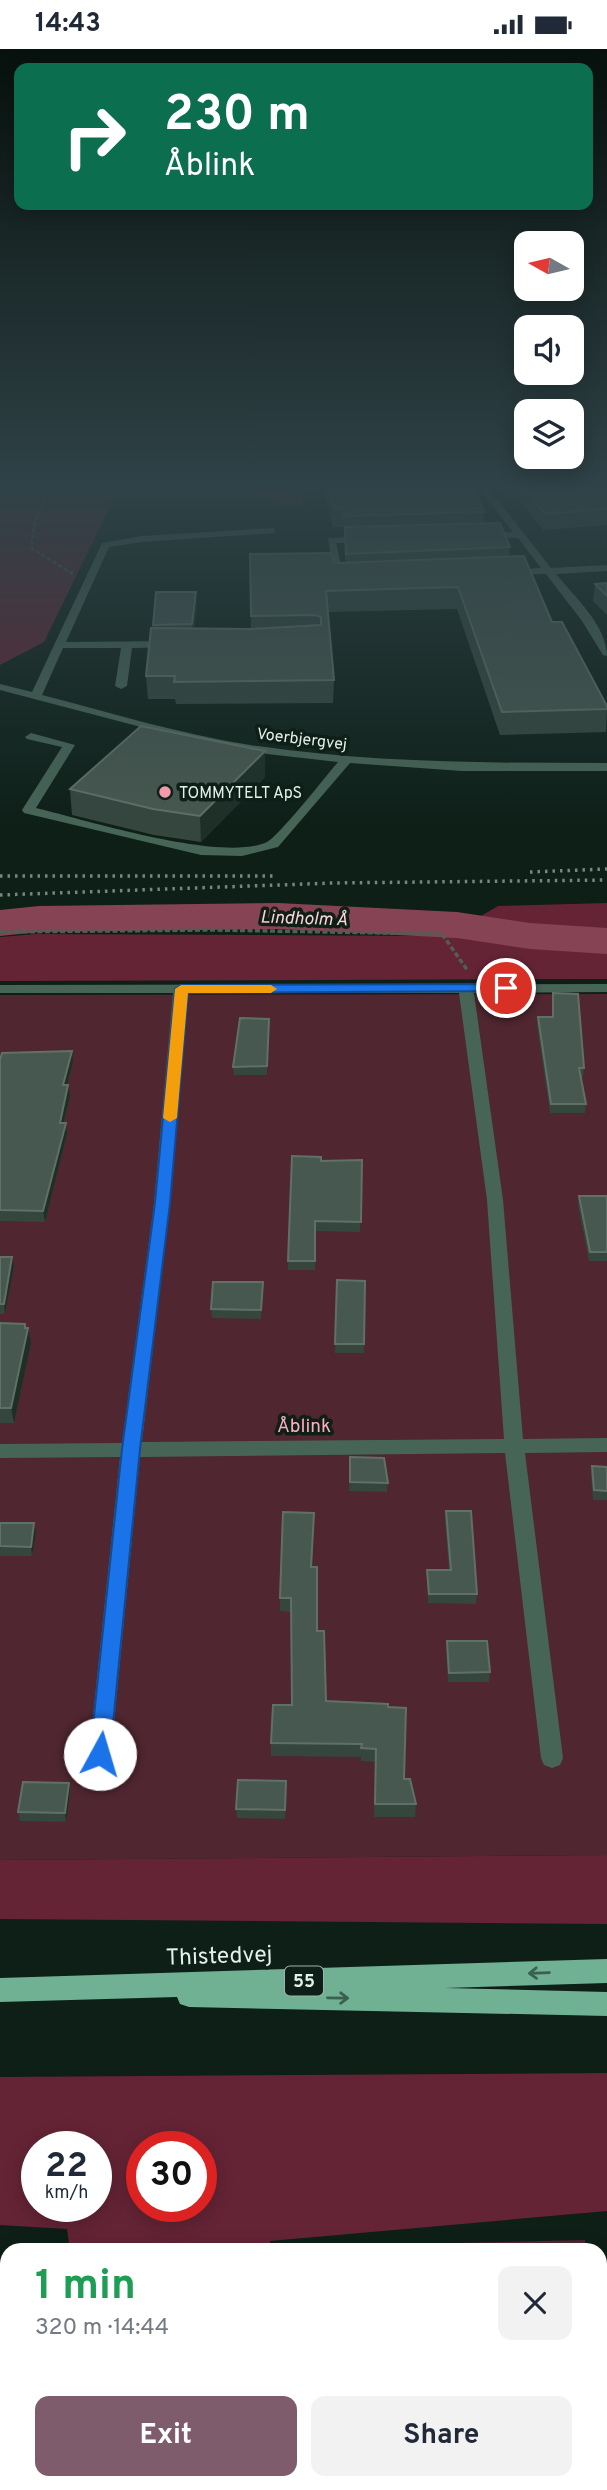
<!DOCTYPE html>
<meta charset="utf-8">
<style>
body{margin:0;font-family:Overpass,sans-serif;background:#f2f2f3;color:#1f2937;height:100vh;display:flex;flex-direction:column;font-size:26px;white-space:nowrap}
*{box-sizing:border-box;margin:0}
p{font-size:23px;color:#747a83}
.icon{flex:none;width:38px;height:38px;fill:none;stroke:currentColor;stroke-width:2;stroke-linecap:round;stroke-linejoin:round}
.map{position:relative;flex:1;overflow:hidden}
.side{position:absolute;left:0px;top:2194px;width:607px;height:247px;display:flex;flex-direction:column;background:#fff;border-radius:21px 21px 0 0;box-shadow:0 4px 18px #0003}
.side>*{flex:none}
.guide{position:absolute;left:14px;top:14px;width:579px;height:147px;border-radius:14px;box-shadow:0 4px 18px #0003;background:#0b6e4f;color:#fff;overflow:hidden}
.needle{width:46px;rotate:278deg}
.fabs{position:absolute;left:514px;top:182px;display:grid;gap:14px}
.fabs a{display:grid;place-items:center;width:70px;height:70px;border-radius:14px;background:#fff;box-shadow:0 4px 18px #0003;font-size:35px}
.speed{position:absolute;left:21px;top:2082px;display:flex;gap:14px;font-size:35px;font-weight:700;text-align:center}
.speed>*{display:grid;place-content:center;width:91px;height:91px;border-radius:50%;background:#fff;box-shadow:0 4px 18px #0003;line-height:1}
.speed small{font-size:18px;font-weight:400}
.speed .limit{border:10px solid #d22;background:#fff;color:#111}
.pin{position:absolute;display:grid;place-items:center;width:60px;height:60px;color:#fff;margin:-30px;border:4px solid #fff;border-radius:50%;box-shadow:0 2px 7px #0007}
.me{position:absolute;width:77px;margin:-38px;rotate:6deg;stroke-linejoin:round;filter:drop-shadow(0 0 5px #0008)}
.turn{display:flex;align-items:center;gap:24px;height:147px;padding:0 35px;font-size:32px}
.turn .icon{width:91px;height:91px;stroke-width:2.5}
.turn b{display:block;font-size:49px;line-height:60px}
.round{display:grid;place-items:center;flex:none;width:74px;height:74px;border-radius:14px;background:#f2f2f3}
.head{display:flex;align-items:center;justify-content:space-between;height:119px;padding:0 35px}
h1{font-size:42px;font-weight:700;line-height:52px;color:#1e9e55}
.button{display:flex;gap:14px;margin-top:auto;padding:14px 35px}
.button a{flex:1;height:80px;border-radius:14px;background:#7e5c6c;color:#fff;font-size:28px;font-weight:700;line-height:80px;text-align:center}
.button a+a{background:#f2f2f3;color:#1f2937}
.status{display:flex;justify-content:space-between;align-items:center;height:49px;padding:0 35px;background:#fff;direction:ltr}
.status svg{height:19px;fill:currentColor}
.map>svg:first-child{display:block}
.green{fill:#502630}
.forest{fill:#642435;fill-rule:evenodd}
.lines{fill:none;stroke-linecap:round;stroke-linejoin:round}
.river{fill:#864353;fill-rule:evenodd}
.path-far1{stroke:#4f5f57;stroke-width:2.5;stroke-dasharray:4.5 2;stroke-linecap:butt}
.path{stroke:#4f5f57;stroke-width:3.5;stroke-dasharray:5 2.5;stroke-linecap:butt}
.minor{fill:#476557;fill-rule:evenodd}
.major{fill:#70b093;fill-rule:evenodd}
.rail{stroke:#77867f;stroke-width:3.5;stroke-dasharray:2.5 5;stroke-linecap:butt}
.wall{fill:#34463e}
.shaded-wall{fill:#1d2f27}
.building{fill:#475850;stroke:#607068;stroke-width:2}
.oneway{stroke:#3a604f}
.route{fill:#1a73e8;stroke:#114b97;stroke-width:2}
.slow{fill:#f59e0b}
.poi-dot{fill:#f29aac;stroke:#0d1f17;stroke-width:2.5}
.labels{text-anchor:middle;stroke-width:7;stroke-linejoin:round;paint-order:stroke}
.far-street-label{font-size:16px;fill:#e4f0ea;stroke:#0d1f17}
.far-poi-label{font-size:16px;fill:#e4f0ea;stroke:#0d1f17;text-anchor:start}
.far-water-label{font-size:18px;font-style:italic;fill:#fdd2d9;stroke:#0d1f17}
.shield{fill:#0d1f17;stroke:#a4b1ab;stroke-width:2}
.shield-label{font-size:18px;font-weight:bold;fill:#e4f0ea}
.park-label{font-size:19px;fill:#ffacbd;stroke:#0d1f17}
.near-street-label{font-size:23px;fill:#e4f0ea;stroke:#0d1f17}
</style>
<div class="status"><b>14:43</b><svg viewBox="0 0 49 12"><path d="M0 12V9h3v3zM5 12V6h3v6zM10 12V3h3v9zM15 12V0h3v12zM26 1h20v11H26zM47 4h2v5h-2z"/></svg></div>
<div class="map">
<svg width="607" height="2441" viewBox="0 0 607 2441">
<rect width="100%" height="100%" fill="#0d1f17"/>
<g class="green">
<path d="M 607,945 L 607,1806 L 0,1811 L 0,946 Z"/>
<path d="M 585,2191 L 585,2202 L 279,2202 L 279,2198 Z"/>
</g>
<g class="forest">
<path d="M 45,437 L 120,437 L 44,593 L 0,616 L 0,438 Z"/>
<path d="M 217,437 L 299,437 L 305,460 Z"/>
<path d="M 607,854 L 607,930 L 0,932 L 0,888 L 36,885 L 447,887 L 498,857 Z"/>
<path d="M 607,1806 L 607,1875 L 0,1870 L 0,1811 Z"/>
<path d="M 607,2024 L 607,2162 L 270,2192 L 270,2202 L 70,2201 L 67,2180 L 0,2176 L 0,2028 ZM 96,2098 L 96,2158 L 37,2158 L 37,2098 ZM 201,2098 L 201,2158 L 142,2158 L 142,2098 Z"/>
<path d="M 7,2420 L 7,2434 L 280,2434 L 280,2441 L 0,2441 L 0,2434 Z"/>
</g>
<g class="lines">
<path class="river" d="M 278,854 L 457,863 L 530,874 L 607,879 L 607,905 L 530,900 L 457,889 L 278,880 L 39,883 L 0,887 L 0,861 L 39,857 Z"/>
<path class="path-far1" d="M 51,437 L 35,473 L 31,499 L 73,525"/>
<path class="path" d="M 0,883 L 213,881 L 442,885 L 468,922"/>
<g class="minor">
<path d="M 477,437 L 487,437 L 551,519 L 607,516 L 607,522 L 556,525 C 574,547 607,577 607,607 L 603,606 L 582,572 L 546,525 L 505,526 L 505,522 L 509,521 L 541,519 L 518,489 L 479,489 L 479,485 L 482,484 L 513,483 Z"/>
<path d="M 272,479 L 275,480 L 275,484 L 141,493 L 109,498 L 66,593 L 171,592 L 176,595 L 171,598 L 132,599 L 127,637 L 121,640 L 115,637 L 121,599 L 63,599 L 42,646 C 111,664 180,685 250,696 C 368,714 488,714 607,714 L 607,722 L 462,722 L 350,714 L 278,798 L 242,807 L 201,806 L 24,764 L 22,761 L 62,698 L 27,690 L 25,688 L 31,684 L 75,696 L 36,759 C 86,771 223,814 267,793 C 279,787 326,727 338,713 L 249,703 L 164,684 L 0,641 L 0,635 L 32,643 L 102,494 L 141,487 Z"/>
<path d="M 370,488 L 370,492 L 367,493 L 336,494 L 343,525 L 350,528 L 335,531 L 328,489 Z"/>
<path d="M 607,935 L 607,943 L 474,944 L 503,1151 L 523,1390 L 607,1389 L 607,1403 L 525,1404 L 563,1709 L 560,1716 L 552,1719 L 544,1716 L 541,1709 L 505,1404 L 140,1408 L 111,1705 L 108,1712 L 100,1715 L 92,1712 L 89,1705 L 120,1408 L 0,1409 L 0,1395 L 122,1394 L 154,1154 L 173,944 L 0,944 L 0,936 ZM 188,944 L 459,944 L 487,1151 L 504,1390 L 142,1393 L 170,1154 Z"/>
</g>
<path class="major" d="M 607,1910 L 607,1934 L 445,1939 L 607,1943 L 607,1967 L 189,1958 L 180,1955 L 177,1948 L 0,1953 L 0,1929 Z"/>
<g class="rail">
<path d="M 530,823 L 607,820"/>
<path d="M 0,827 L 275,827"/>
<path d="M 0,846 L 333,834 L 607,831"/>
</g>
</g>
<g class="wall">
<path d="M 305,437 L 473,437 L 484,463 L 483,475 L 510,498 L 509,507 L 607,657 L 606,683 L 500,686 L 457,560 L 328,563 L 334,631 L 333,654 L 176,655 L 175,650 L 148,650 L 146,627 L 153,576 L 197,557 L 194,579 L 251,580 L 250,505 L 333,510 L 339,514 L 345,513 L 344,478 L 333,478 L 324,439 L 306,439 Z"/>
<path d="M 508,437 L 607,437 L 607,476 L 543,481 Z"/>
<path d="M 607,534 L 607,566 L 593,552 L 595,535 Z"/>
<path d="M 265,702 L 265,728 L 201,793 L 154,786 L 72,766 L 70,740 Z"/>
<path d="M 553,944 L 584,1019 L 583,1028 L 581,1028 L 586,1055 L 585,1064 L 550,1064 L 537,976 L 538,968 L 552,968 Z"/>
<path d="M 269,978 L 267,1026 L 234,1026 L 233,1018 Z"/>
<path d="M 0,1011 L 73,1013 L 67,1036 L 70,1047 L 64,1074 L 66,1074 L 67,1085 L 45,1173 L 0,1172 Z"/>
<path d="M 362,1111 L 360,1183 L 315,1182 L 315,1221 L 288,1221 L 288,1212 L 321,1112 Z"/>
<path d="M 579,1147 L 607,1147 L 607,1212 L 589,1212 L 578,1156 Z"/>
<path d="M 0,1208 L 14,1217 L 5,1265 L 0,1265 Z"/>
<path d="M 337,1231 L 365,1232 L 364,1304 L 335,1304 Z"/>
<path d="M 263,1233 L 261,1270 L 212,1269 L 211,1260 Z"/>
<path d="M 0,1274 L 26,1279 L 31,1294 L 14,1374 L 0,1374 Z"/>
<path d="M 350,1408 L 388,1434 L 387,1443 L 349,1442 Z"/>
<path d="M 592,1417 L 607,1418 L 607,1451 L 593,1451 L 591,1426 Z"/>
<path d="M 446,1462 L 477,1545 L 476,1555 L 428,1554 L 427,1530 L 427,1521 L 449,1521 L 445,1471 Z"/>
<path d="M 314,1464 L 312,1518 L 317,1582 L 326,1652 L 388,1658 L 404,1730 L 416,1755 L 415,1768 L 374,1768 L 375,1713 L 361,1712 L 361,1708 L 271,1707 L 271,1694 L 292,1656 L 291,1563 L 280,1562 L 280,1549 Z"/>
<path d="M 0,1474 L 34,1474 L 36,1483 L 32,1507 L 0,1507 Z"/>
<path d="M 447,1592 L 490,1623 L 489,1633 L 448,1633 L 446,1601 Z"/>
<path d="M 286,1732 L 285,1770 L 237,1769 L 236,1760 Z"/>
<path d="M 69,1734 L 70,1743 L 66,1773 L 20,1772 L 18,1763 Z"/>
</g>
<g class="shaded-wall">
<path d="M 196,543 L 197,557 L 193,589 L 192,575 Z"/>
<path d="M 265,702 L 265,728 L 201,793 L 200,767 Z"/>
<path d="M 72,1002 L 73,1013 L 64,1047 L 63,1036 Z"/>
<path d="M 68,1036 L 70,1047 L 61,1085 L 60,1074 Z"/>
<path d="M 66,1074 L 67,1085 L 45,1173 L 43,1162 Z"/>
<path d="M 12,1208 L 14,1217 L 5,1265 L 4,1255 Z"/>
<path d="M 25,1275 L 27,1286 L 28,1279 L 31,1294 L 14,1374 L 11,1359 Z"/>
<path d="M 34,1474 L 36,1483 L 32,1507 L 31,1498 Z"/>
<path d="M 69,1734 L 70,1743 L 66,1773 L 65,1764 Z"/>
</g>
<g class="building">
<path d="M 328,437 L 473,437 L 484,463 L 344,467 L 344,459 L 334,460 Z"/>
<path d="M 522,437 L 607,437 L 607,460 L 545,465 Z"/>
<path d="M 500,474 L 510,498 L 346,505 L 345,478 Z"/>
<path d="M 331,504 L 333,510 L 339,514 L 524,507 L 552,573 L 562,573 L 607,657 L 607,660 L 502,663 L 458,538 L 326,542 L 334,631 L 174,633 L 175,627 L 146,627 L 151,579 L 251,580 L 321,576 L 321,568 L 315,566 L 251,567 L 250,505 Z"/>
<path d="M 607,534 L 607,547 L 595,535 Z"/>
<path d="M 156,543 L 196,543 L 192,575 L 153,576 Z"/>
<path d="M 141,677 L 265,702 L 200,767 L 153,760 L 70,740 Z"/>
<path d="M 553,944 L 578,945 L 584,1019 L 579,1019 L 586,1055 L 551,1055 L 538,968 L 553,968 Z"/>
<path d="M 240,969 L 269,970 L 267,1017 L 233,1018 Z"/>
<path d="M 72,1002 L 63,1036 L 68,1036 L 60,1074 L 66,1074 L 43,1162 L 0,1161 L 0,1011 L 2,1004 Z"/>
<path d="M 292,1107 L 321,1108 L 321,1112 L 362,1111 L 361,1173 L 315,1172 L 315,1212 L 288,1212 Z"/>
<path d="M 579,1147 L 607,1147 L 607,1203 L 590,1203 Z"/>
<path d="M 0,1208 L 12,1208 L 4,1255 L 0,1255 Z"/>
<path d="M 337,1231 L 365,1232 L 364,1295 L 335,1295 Z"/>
<path d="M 213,1233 L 263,1233 L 261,1261 L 211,1260 Z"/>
<path d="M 0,1274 L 25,1275 L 25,1279 L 28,1279 L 11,1359 L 0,1359 Z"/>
<path d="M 350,1408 L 384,1409 L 388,1434 L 350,1433 Z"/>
<path d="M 592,1417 L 607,1418 L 607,1442 L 594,1441 Z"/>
<path d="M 446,1462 L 471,1462 L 477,1545 L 429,1545 L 427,1521 L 451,1521 Z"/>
<path d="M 283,1463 L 314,1464 L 311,1518 L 317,1518 L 317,1582 L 324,1582 L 326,1652 L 388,1655 L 388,1658 L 406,1659 L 404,1730 L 410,1730 L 416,1755 L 375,1755 L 376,1700 L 361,1699 L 362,1695 L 271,1694 L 273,1656 L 292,1656 L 291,1549 L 280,1549 Z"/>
<path d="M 0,1474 L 34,1474 L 31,1498 L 0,1497 Z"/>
<path d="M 447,1592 L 487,1592 L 490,1623 L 449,1624 Z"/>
<path d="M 238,1731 L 286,1732 L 285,1761 L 236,1760 Z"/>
<path d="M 23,1733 L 69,1734 L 65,1764 L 18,1763 Z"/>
<path d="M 502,2434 L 523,2434 L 526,2441 L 492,2441 Z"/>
</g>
<defs><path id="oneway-shaft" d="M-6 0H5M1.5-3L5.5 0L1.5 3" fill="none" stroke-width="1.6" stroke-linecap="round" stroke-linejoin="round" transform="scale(1.75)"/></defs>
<g class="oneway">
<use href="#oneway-shaft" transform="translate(539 1924) rotate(178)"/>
<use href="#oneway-shaft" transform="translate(338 1949) rotate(1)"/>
</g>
<linearGradient id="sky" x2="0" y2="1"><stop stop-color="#07110d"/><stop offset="0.56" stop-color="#2f4247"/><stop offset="1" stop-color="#2f4247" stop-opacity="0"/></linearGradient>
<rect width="607" height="779" fill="url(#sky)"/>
<path class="route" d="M 506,935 L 512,939 L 510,942 L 188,944 L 170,1154 L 140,1400 L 110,1705 L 107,1711 L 100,1714 L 93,1711 L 90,1705 L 122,1400 L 155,1154 L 175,940 L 181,936 Z"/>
<path class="slow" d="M 181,936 L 271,936 L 277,940 L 271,944 L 188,944 L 177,1069 L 170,1073 L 163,1069 L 175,940 Z"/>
<circle class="poi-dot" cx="165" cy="743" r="7"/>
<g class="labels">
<g class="far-street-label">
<text transform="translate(302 689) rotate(7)" y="6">Voerbjergvej</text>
</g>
<g class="far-poi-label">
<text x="179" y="749">TOMMYTELT ApS</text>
</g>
<g class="far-water-label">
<text transform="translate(304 869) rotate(2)" y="6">Lindholm Å</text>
</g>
<rect class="shield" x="285" y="1917.5" width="38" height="29" rx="5"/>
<g class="shield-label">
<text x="304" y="1938">55</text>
</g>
<g class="park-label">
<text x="304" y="1383">Åblink</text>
</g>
<g class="near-street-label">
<text transform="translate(219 1906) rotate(-2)" y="8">Thistedvej</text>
</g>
</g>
</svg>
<div class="fabs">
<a><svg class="needle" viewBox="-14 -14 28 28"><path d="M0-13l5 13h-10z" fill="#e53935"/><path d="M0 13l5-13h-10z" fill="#747a83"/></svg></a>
<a><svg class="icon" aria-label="sound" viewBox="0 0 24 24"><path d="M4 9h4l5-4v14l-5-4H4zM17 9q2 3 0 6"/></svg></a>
<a><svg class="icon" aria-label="layers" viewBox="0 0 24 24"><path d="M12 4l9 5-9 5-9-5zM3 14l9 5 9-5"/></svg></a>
</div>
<div class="speed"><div>22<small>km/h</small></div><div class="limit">30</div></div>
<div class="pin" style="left:506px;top:939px;background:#d93025"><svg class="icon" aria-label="arrive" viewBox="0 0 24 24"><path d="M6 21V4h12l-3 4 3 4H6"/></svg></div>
<svg class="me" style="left:100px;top:1705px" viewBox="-20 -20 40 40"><circle r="19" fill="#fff"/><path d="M0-13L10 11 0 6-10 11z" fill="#1a73e8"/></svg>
<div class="guide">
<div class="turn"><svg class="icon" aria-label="right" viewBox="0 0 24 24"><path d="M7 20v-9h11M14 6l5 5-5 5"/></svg><div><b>230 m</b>Åblink</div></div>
</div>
<section class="side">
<div class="head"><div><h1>1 min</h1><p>320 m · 14:44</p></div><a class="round"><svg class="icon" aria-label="close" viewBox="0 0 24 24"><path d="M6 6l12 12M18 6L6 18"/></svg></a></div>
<div class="button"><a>Exit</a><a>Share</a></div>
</section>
</div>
